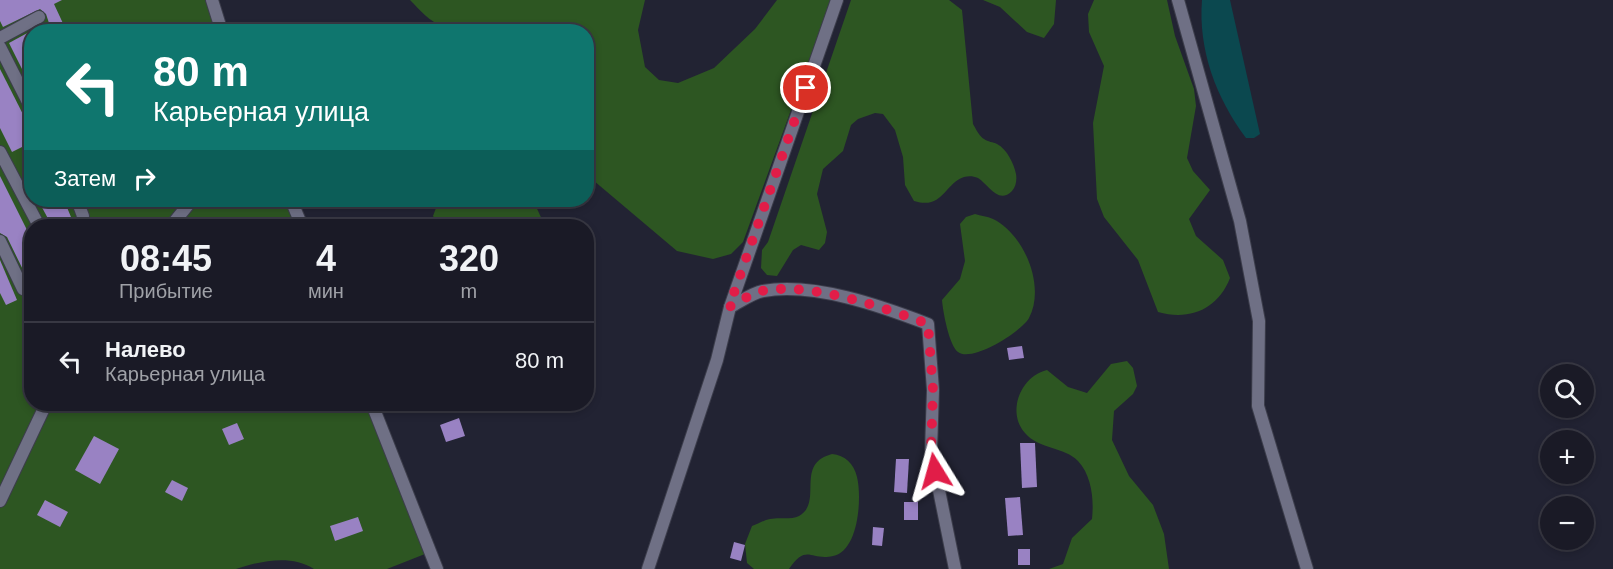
<!DOCTYPE html>
<html lang="ru">
<meta charset="utf-8">
<style>
body{margin:0;font-family:Arial,sans-serif;background:#272732;color:#f1f3f6;height:100vh;display:flex;flex-direction:column;font-size:22px;white-space:nowrap}
*{box-sizing:border-box;margin:0}
p{font-size:20px;color:#9fa1a7}
.icon{flex:none;width:33px;height:33px;fill:none;stroke:currentColor;stroke-width:2;stroke-linecap:round;stroke-linejoin:round}
.map{position:relative;flex:1;overflow:hidden}
.drawer{position:absolute;left:24px;top:219px;width:570px;height:192px;display:flex;flex-direction:column;background:#1a1a26;border-radius:24px;box-shadow:0 3px 9px #0003,0 0 0 2px #383843}
.drawer>*{flex:none}
.banner{position:absolute;left:24px;top:24px;width:570px;height:183px;border-radius:24px;box-shadow:0 3px 9px #0003,0 0 0 2px #383843;background:#0f766e;color:#fff;overflow:hidden}
.fabs{position:absolute;left:1540px;top:364px;display:grid;gap:12px}
.fabs a{display:grid;place-items:center;width:54px;height:54px;border-radius:50%;background:#1a1a26;box-shadow:0 3px 9px #0003,0 0 0 2px #383843;font-size:30px}
.pin{position:absolute;display:grid;place-items:center;width:51px;height:51px;color:#fff;margin:-26px;border:3px solid #fff;border-radius:50%;box-shadow:0 2px 6px #0007}
.me{position:absolute;width:66px;margin:-33px;rotate:352deg;stroke-linejoin:round;filter:drop-shadow(0 0 4px #0008)}
.turn{display:flex;align-items:center;gap:21px;height:126px;padding:0 30px;font-size:27px}
.turn .icon{width:78px;height:78px;stroke-width:2.5}
.turn b{display:block;font-size:42px;line-height:51px}
.then{display:flex;align-items:center;height:57px;padding:0 30px;background:#0003;gap:12px;font-size:22px}
.eta{display:flex;justify-content:space-evenly;align-items:center;height:102px;text-align:center}
.eta b{font-size:36px;font-weight:700;line-height:42px}
ul{padding:0;list-style:none}
li{display:flex;align-items:center;gap:18px;height:78px;padding:0 30px;border-top:2px solid #383843}
li div{flex:1}
li b{display:block;font-size:22px}
li em{font-style:normal}
.map>svg:first-child{display:block}
.green{fill:#2d5622}
.water{fill:#0b484f}
.building{fill:#9982c3}
.lines{fill:none;stroke-linecap:round;stroke-linejoin:round}
.minor-casing{stroke:#3c3d4b;stroke-width:14}
.minor{stroke:#6f7085;stroke-width:12}
.route{stroke:#e11d48;stroke-width:10;stroke-dasharray:0 18}
</style>
<div class="map">
<svg width="1613" height="569" viewBox="0 0 1613 569">
<rect width="100%" height="100%" fill="#222333"/>
<g class="green">
<path d="M 0,0 L 208,0 L 219,31 L 32,32 L 32,200 L 291,200 L 302,226 L 32,226 L 32,404 L 372,404 L 430,552 L 387,569 L 314,569 C 291,554 260,561 236,569 L 0,569 Z"/>
<path d="M 410,0 L 645,0 L 638,30 L 645,67 L 659,80 L 678,83 L 714,68 L 755,29 L 777,0 L 831,0 L 743,242 L 731,254 L 713,259 L 677,251 L 587,175 L 586,32 L 476,32 C 465,27 455,29 444,26 C 429,22 420,10 410,0 Z"/>
<path d="M 851,0 L 949,0 L 962,10 L 973,124 C 976,129 979,136 984,139 C 988,142 993,142 997,144 C 1007,149 1014,164 1016,174 C 1017,180 1016,187 1012,191 C 998,205 988,184 978,178 C 973,176 969,176 964,177 C 944,184 943,210 914,201 L 905,185 L 903,157 L 895,130 L 883,114 L 875,113 L 858,119 L 851,125 L 843,151 L 823,169 L 817,194 L 827,232 L 825,243 L 819,250 L 801,245 L 793,250 L 777,276 L 767,275 L 761,268 L 762,250 L 768,242 Z"/>
<path d="M 983,0 L 1056,0 L 1054,24 L 1044,38 L 1027,32 L 1000,7 Z"/>
<path d="M 1094,0 L 1167,0 L 1175,36 L 1194,89 L 1196,106 L 1187,158 L 1193,171 L 1210,190 L 1189,219 L 1196,236 L 1223,260 L 1230,278 C 1218,309 1190,321 1158,312 L 1138,260 L 1104,217 L 1097,199 L 1093,123 L 1104,66 L 1089,32 L 1088,14 Z"/>
<path d="M 439,200 L 533,200 L 545,226 L 438,224 L 433,216 Z"/>
<path d="M 975,214 C 981,216 987,216 993,219 C 1024,234 1046,286 1029,318 C 1021,332 972,363 958,352 C 949,345 943,312 942,300 L 960,279 L 965,261 L 960,224 L 966,217 Z"/>
<path d="M 1127,361 L 1133,368 L 1137,386 L 1133,394 L 1114,411 L 1112,440 L 1129,476 L 1153,505 L 1164,534 L 1169,569 L 1049,569 L 1063,564 L 1072,538 L 1092,519 C 1094,500 1092,476 1078,461 C 1065,447 1038,449 1025,433 C 1006,412 1021,376 1047,370 L 1068,387 L 1087,393 L 1111,364 Z"/>
<path d="M 832,454 C 845,455 854,464 857,477 C 862,497 859,551 833,556 C 810,561 807,543 789,569 L 754,569 L 747,563 L 745,544 L 752,526 C 758,524 764,520 770,519 C 779,517 791,520 799,516 C 824,502 794,464 832,454 Z"/>
</g>
<path class="water" d="M 1202,0 L 1230,0 L 1260,134 L 1254,138 L 1246,138 C 1216,98 1198,50 1202,0 Z"/>
<g class="building">
<path d="M 0,0 L 62,0 L 54,4 L 67,32 L 52,32 L 46,14 L 40,9 L 3,27 L 0,21 Z"/>
<path d="M 31,31 L 32,31 L 32,89 L 9,43 Z"/>
<path d="M 0,69 L 32,132 L 32,142 L 12,152 L 0,128 Z"/>
<path d="M 0,176 L 32,240 L 32,276 L 27,278 L 7,237 L 0,233 Z"/>
<path d="M 38,200 L 64,200 L 73,222 L 64,226 L 52,226 Z"/>
<path d="M 0,260 L 17,300 L 6,305 L 0,293 Z"/>
<path d="M 1022,346 L 1024,358 L 1009,360 L 1007,348 Z"/>
<path d="M 459,418 L 465,436 L 446,442 L 440,425 Z"/>
<path d="M 237,423 L 244,439 L 229,445 L 222,429 Z"/>
<path d="M 94,436 L 119,449 L 100,484 L 75,470 Z"/>
<path d="M 1020,443 L 1035,443 L 1037,487 L 1022,488 Z"/>
<path d="M 896,459 L 909,459 L 907,493 L 894,492 Z"/>
<path d="M 172,480 L 188,488 L 182,501 L 165,492 Z"/>
<path d="M 1020,497 L 1023,535 L 1008,536 L 1005,498 Z"/>
<path d="M 45,500 L 68,512 L 60,527 L 37,515 Z"/>
<rect x="904" y="502" width="14" height="18"/>
<path d="M 358,517 L 363,531 L 335,541 L 330,526 Z"/>
<path d="M 873,527 L 884,528 L 882,546 L 872,545 Z"/>
<path d="M 734,542 L 745,545 L 741,561 L 730,558 Z"/>
<rect x="1018" y="549" width="12" height="16"/>
</g>
<g class="lines">
<defs>
<g id="minor">
<path d="M 212,0 L 222,32"/>
<path d="M 1178,0 L 1240,221 L 1259,321 L 1258,406 L 1307,569"/>
<path d="M 0,38 L 39,17"/>
<path d="M 0,47 L 32,110"/>
<path d="M 0,152 L 39,226"/>
<path d="M 77,200 L 83,216 L 81,226"/>
<path d="M 291,200 L 302,226"/>
<path d="M 171,226 L 192,200"/>
<path d="M 0,241 L 23,289"/>
<path d="M 730,307 C 740,302 752,293 763,291 C 814,282 881,306 928,324 L 933,390 L 931,451 L 955,569"/>
<path d="M 372,404 L 437,569"/>
<path d="M 0,501 L 46,404"/>
<path d="M 648,569 L 717,360 L 730,307 L 837,0"/>
</g>
</defs>
<use href="#minor" class="minor-casing"/>
<use href="#minor" class="minor"/>
</g>
<g class="lines">
<path class="route" d="M 806,88 L 729,307 C 739,302 752,293 762,291 C 808,281 885,308 928,324 L 933,390 L 931,451 L 935,471"/>
</g>
</svg>
<div class="fabs">
<a><svg class="icon" aria-label="search" viewBox="0 0 24 24"><circle cx="10" cy="10" r="6"/><path d="M15 15l6 6"/></svg></a>
<a>+</a>
<a>−</a>
</div>
<div class="pin" style="left:806px;top:88px;background:#d93025"><svg class="icon" aria-label="arrive" viewBox="0 0 24 24"><path d="M6 21V4h12l-3 4 3 4H6"/></svg></div>
<svg class="me" style="left:935px;top:471px" viewBox="-20 -20 40 40"><path d="M0-17L14 15 0 8-14 15z" fill="#e11d48" stroke="#fff" stroke-width="4"/></svg>
<div class="banner">
<div class="turn"><svg class="icon" aria-label="left" viewBox="0 0 24 24"><path d="M17 20v-9H6M10 6l-5 5 5 5"/></svg><div><b>80 m</b>Карьерная улица</div></div>
<div class="then">Затем<svg class="icon" aria-label="right" viewBox="0 0 24 24"><path d="M7 20v-9h11M14 6l5 5-5 5"/></svg></div>
</div>
<section class="drawer">
<div class="eta">
<div><b>08:45</b><p>Прибытие</p></div>
<div><b>4</b><p>мин</p></div>
<div><b>320</b><p>m</p></div>
</div>
<ul>
<li><svg class="icon" aria-label="left" viewBox="0 0 24 24"><path d="M17 20v-9H6M10 6l-5 5 5 5"/></svg><div><b>Налево</b><p>Карьерная улица</p></div><em>80 m</em></li>
</ul>
</section>
</div>
